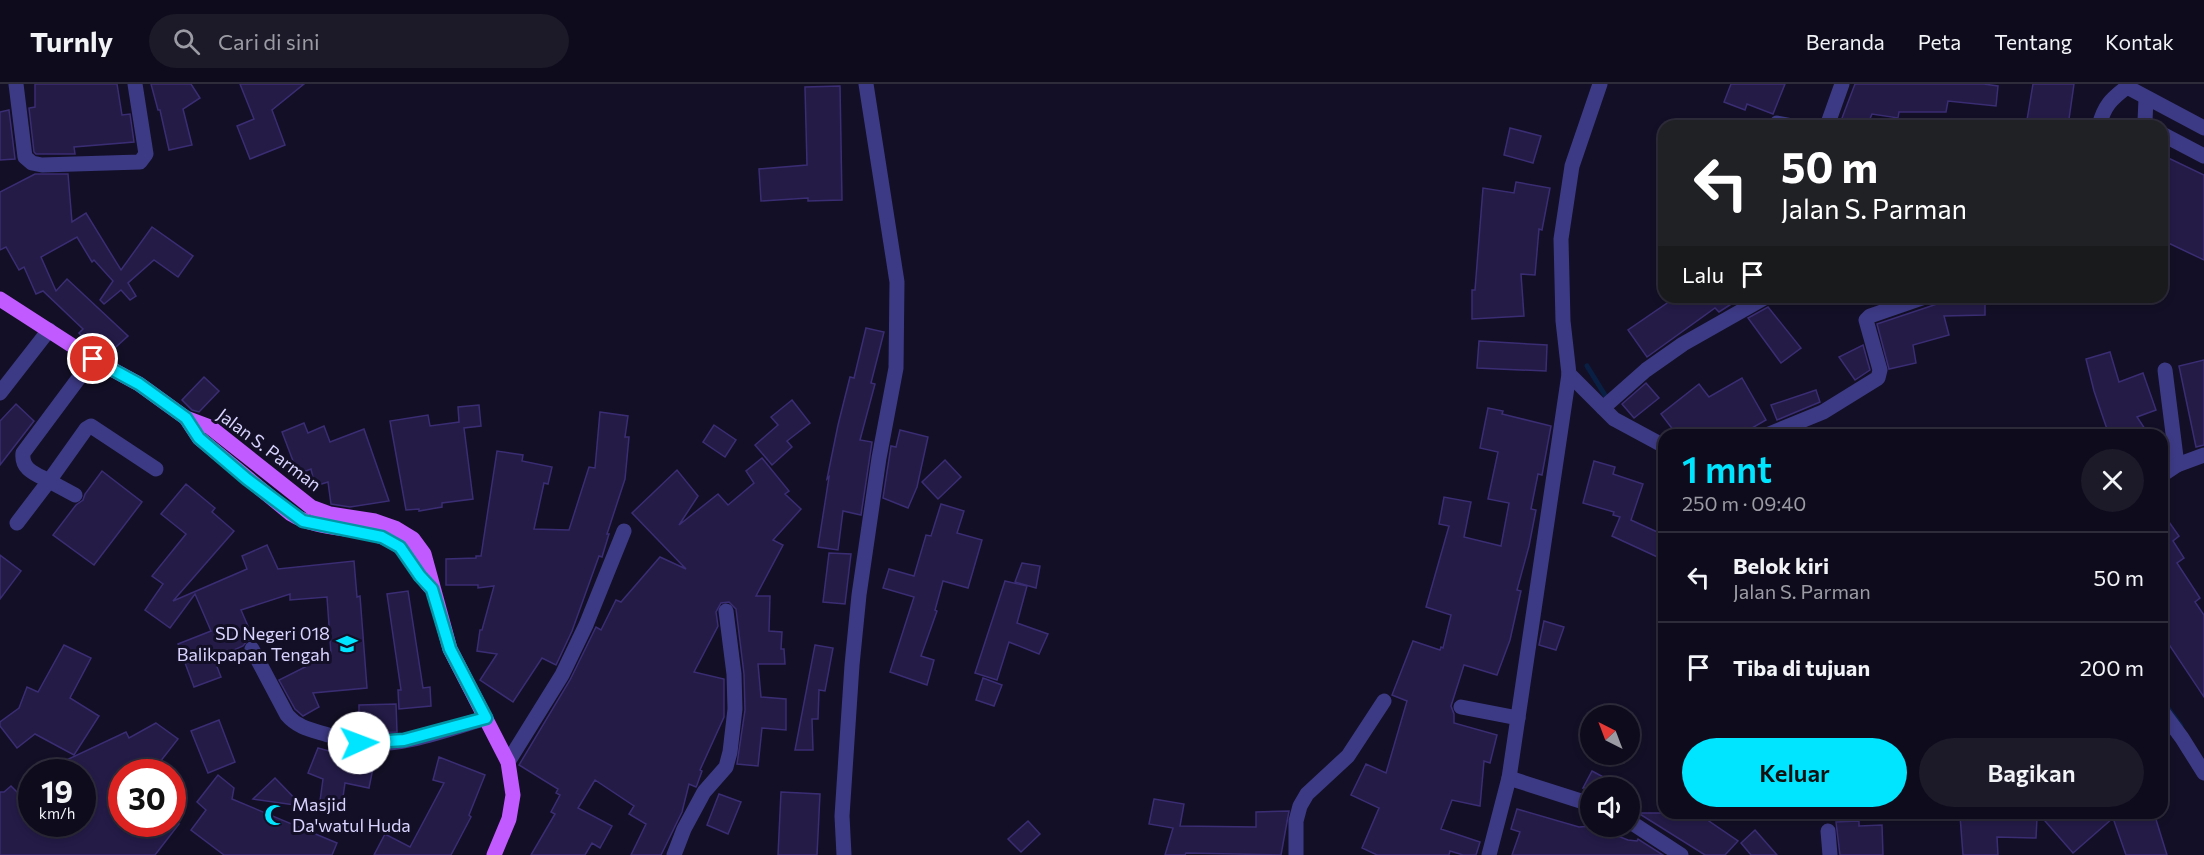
<!DOCTYPE html>
<html lang="id">
<meta charset="utf-8">
<style>
body{margin:0;font-family:Commissioner,sans-serif;background:#1c1929;color:#f1f3f6;height:100vh;display:flex;flex-direction:column;font-size:22px;white-space:nowrap}
*{box-sizing:border-box;margin:0}
p{font-size:20px;color:#9b9ba3}
.icon{flex:none;width:33px;height:33px;fill:none;stroke:currentColor;stroke-width:2;stroke-linecap:round;stroke-linejoin:round}
.map{position:relative;flex:1;overflow:hidden}
.panel{position:absolute;left:1658px;top:345px;width:510px;height:390px;display:flex;flex-direction:column;background:#0e0b1c;border-radius:18px;box-shadow:0 3px 9px #0003,0 0 0 2px #2e2b3b}
.panel>*{flex:none}
.top-card{position:absolute;left:1658px;top:36px;width:510px;height:183px;border-radius:18px;box-shadow:0 3px 9px #0003,0 0 0 2px #2e2b3b;background:#202124;color:#fff;overflow:hidden}
.needle{width:39px;rotate:318deg}
.fabs{position:absolute;left:1580px;top:621px;display:grid;gap:12px}
.fabs a{display:grid;place-items:center;width:60px;height:60px;border-radius:50%;background:#0e0b1c;box-shadow:0 3px 9px #0003,0 0 0 2px #2e2b3b;font-size:30px}
.speed{position:absolute;left:18px;top:675px;display:flex;gap:12px;font-size:30px;font-weight:700;text-align:center}
.speed>*{display:grid;place-content:center;width:78px;height:78px;border-radius:50%;background:#0e0b1c;box-shadow:0 3px 9px #0003,0 0 0 2px #2e2b3b;line-height:1}
.speed small{font-size:15px;font-weight:400}
.speed .limit{border:9px solid #d22;background:#fff;color:#111}
.pin{position:absolute;display:grid;place-items:center;width:51px;height:51px;color:#fff;margin:-26px;border:3px solid #fff;border-radius:50%;box-shadow:0 2px 6px #0007}
.me{position:absolute;width:66px;margin:-33px;rotate:88deg;stroke-linejoin:round;filter:drop-shadow(0 0 4px #0008)}
.turn{display:flex;align-items:center;gap:21px;height:126px;padding:0 24px;font-size:27px}
.turn .icon{width:78px;height:78px;stroke-width:2.5}
.turn b{display:block;font-size:42px;line-height:51px}
.then{display:flex;align-items:center;height:57px;padding:0 24px;background:#0003;gap:12px;font-size:22px}
.round{display:grid;place-items:center;flex:none;width:63px;height:63px;border-radius:32px;background:#1c1929}
.overview{display:flex;align-items:center;justify-content:space-between;height:102px;padding:0 24px}
h1{font-size:36px;font-weight:600;line-height:45px;color:#00e5ff}
.action{display:flex;gap:12px;margin-top:auto;padding:12px 24px}
.action a{flex:1;height:69px;border-radius:36px;background:#00e5ff;color:#111;font-size:24px;font-weight:600;line-height:69px;text-align:center}
.action a+a{background:#1c1929;color:#f1f3f6}
ul{padding:0;list-style:none}
li{display:flex;align-items:center;gap:18px;height:90px;padding:0 24px;border-top:2px solid #2e2b3b}
li div{flex:1}
li b{display:block;font-size:22px}
li em{font-style:normal}
header{display:flex;align-items:center;gap:36px;box-sizing:border-box;height:84px;padding:0 30px;background:#0e0b1c;border-bottom:2px solid #2e2b3b}
header strong{font-size:28px}
nav{display:flex;gap:33px;margin-inline-start:auto;font-size:21px}
.search{width:420px;height:54px;background:#1c1929;display:flex;align-items:center;gap:15px;box-sizing:border-box;padding:0 21px;border-radius:33px;color:#9b9ba3;font-size:22px}
.map>svg:first-child{display:block}
.lines{fill:none;stroke-linecap:round;stroke-linejoin:round}
.stream{stroke:#0a1f44;stroke-width:5}
.building{fill:#241b47;stroke:#3b2d73;stroke-width:1.5}
.minor{stroke:#3d3a85;stroke-width:15}
.major{stroke:#c25bff;stroke-width:15}
.route-casing{stroke:#0095a6;stroke-width:15}
.route{stroke:#00e5ff;stroke-width:10}
.labels{text-anchor:middle;stroke-width:6;stroke-linejoin:round;paint-order:stroke}
.street-label{font-size:18px;fill:#d9d4ff;stroke:#130f26}
.poi-label{font-size:18px;fill:#d9d4ff;stroke:#130f26;text-anchor:end}
</style>
<header>
<strong>Turnly</strong>
<div class="search"><svg class="icon" aria-label="search" viewBox="0 0 24 24"><circle cx="10" cy="10" r="6"/><path d="M15 15l6 6"/></svg>Cari di sini</div>
<nav><a>Beranda</a><a>Peta</a><a>Tentang</a><a>Kontak</a></nav>
</header>
<div class="map">
<svg width="2204" height="771" viewBox="0 0 2204 771">
<rect width="100%" height="100%" fill="#130f26"/>
<g class="lines">
<g class="stream">
<path d="M 1587,282 L 1608,316"/>
<path d="M 2162,616 L 2181,642"/>
</g>
</g>
<g class="building">
<path d="M 35,0 L 117,0 L 122,31 L 130,30 L 134,58 L 74,63 L 75,70 L 36,70 L 34,68 L 29,24 L 35,23 Z"/>
<path d="M 151,0 L 191,0 L 200,14 L 183,25 L 192,61 L 169,66 L 160,26 L 158,26 Z"/>
<path d="M 240,0 L 304,0 L 272,26 L 285,61 L 250,75 L 237,42 L 254,35 Z"/>
<path d="M 1731,0 L 1785,0 L 1773,30 L 1747,20 L 1745,26 L 1724,18 Z"/>
<path d="M 1855,0 L 1984,0 L 1998,2 L 1996,22 L 1948,17 L 1946,28 L 1899,28 L 1898,34 L 1872,30 L 1867,42 L 1839,42 Z"/>
<path d="M 2033,0 L 2074,0 L 2068,42 L 2026,42 Z"/>
<path d="M 840,2 L 842,116 L 808,117 L 808,114 L 761,117 L 759,85 L 807,81 L 805,3 Z"/>
<path d="M 9,26 L 15,75 L 0,76 L 0,28 Z"/>
<path d="M 1510,44 L 1541,52 L 1533,79 L 1504,71 Z"/>
<path d="M 2162,71 L 2204,91 L 2204,176 L 2162,156 Z"/>
<path d="M 35,90 L 68,90 L 72,138 L 86,129 L 121,186 L 152,143 L 193,172 L 178,193 L 154,176 L 128,199 L 136,212 L 130,216 L 121,206 L 104,220 L 100,216 L 113,197 L 94,176 L 92,178 L 77,153 L 41,173 L 56,207 L 67,195 L 128,252 L 107,271 L 91,262 L 79,249 L 83,245 L 43,207 L 36,210 L 24,183 L 19,186 L 6,163 L 0,166 L 0,108 Z"/>
<path d="M 1516,98 L 1550,104 L 1542,146 L 1539,145 L 1535,191 L 1521,190 L 1524,232 L 1472,235 L 1472,206 L 1475,206 L 1483,104 L 1514,109 Z"/>
<path d="M 1676,213 L 1746,213 L 1736,217 L 1719,228 L 1715,224 L 1647,273 L 1628,246 Z"/>
<path d="M 1958,213 L 1985,213 L 1985,231 L 1944,232 L 1949,251 L 1913,261 L 1916,279 L 1889,285 L 1877,240 Z"/>
<path d="M 1768,223 L 1801,264 L 1781,279 L 1748,234 Z"/>
<path d="M 866,244 L 884,248 L 871,299 L 875,300 L 860,356 L 872,358 L 861,431 L 843,427 L 838,466 L 818,463 L 829,393 L 827,395 L 838,341 L 850,293 L 854,294 Z"/>
<path d="M 1479,257 L 1547,261 L 1546,287 L 1477,284 Z"/>
<path d="M 1863,261 L 1870,286 L 1855,296 L 1839,273 Z"/>
<path d="M 2110,268 L 2119,298 L 2143,289 L 2156,326 L 2137,333 L 2149,351 L 2109,351 L 2094,307 L 2086,275 Z"/>
<path d="M 2204,276 L 2204,361 L 2196,363 L 2179,282 Z"/>
<path d="M 204,293 L 219,307 L 199,328 L 192,326 L 182,316 Z"/>
<path d="M 1742,294 L 1766,336 L 1740,351 L 1677,351 L 1661,330 L 1699,300 L 1709,313 Z"/>
<path d="M 1646,299 L 1659,314 L 1634,334 L 1622,320 Z"/>
<path d="M 1816,306 L 1820,318 L 1777,336 L 1771,321 Z"/>
<path d="M 792,316 L 810,339 L 787,357 L 792,363 L 772,381 L 755,361 L 778,341 L 771,333 Z"/>
<path d="M 16,320 L 34,337 L 0,381 L 0,337 Z"/>
<path d="M 479,321 L 481,342 L 464,344 L 473,415 L 442,419 L 442,423 L 419,427 L 419,425 L 406,426 L 390,337 L 428,331 L 430,342 L 459,338 L 458,323 Z"/>
<path d="M 1488,324 L 1503,327 L 1502,330 L 1551,342 L 1542,391 L 1538,390 L 1531,425 L 1536,426 L 1529,462 L 1517,506 L 1521,507 L 1510,556 L 1497,591 L 1464,581 L 1451,622 L 1454,630 L 1454,639 L 1497,651 L 1490,679 L 1484,677 L 1480,722 L 1452,716 L 1441,745 L 1480,758 L 1476,771 L 1463,771 L 1450,767 L 1449,771 L 1377,771 L 1362,764 L 1379,724 L 1351,711 L 1366,680 L 1386,689 L 1407,617 L 1392,611 L 1413,557 L 1440,566 L 1441,563 L 1443,564 L 1451,531 L 1426,523 L 1449,442 L 1439,440 L 1444,413 L 1471,418 L 1464,453 L 1501,462 L 1509,419 L 1488,415 L 1498,368 L 1480,364 Z"/>
<path d="M 600,328 L 628,332 L 625,353 L 629,353 L 625,395 L 607,450 L 609,450 L 602,473 L 599,472 L 572,547 L 556,581 L 542,574 L 513,618 L 480,596 L 497,570 L 477,567 L 480,546 L 482,546 L 494,502 L 478,504 L 478,501 L 446,501 L 446,475 L 476,474 L 476,472 L 481,472 L 497,367 L 523,371 L 522,377 L 552,383 L 548,400 L 544,399 L 534,445 L 569,446 L 589,383 L 595,384 Z"/>
<path d="M 304,339 L 308,349 L 324,342 L 330,358 L 364,345 L 389,417 L 350,423 L 331,420 L 328,398 L 315,402 L 311,385 L 298,390 L 282,348 Z"/>
<path d="M 714,341 L 736,356 L 725,373 L 703,358 Z"/>
<path d="M 900,346 L 928,353 L 917,403 L 908,424 L 883,414 L 891,362 L 896,363 Z"/>
<path d="M 762,374 L 789,407 L 785,410 L 801,425 L 773,456 L 783,461 L 756,512 L 770,512 L 769,547 L 782,548 L 781,565 L 784,565 L 785,580 L 758,580 L 761,613 L 786,615 L 786,646 L 762,644 L 758,682 L 737,680 L 745,626 L 744,590 L 736,525 L 729,518 L 721,519 L 716,528 L 718,542 L 694,588 L 724,595 L 724,633 L 700,686 L 702,687 L 697,701 L 696,703 L 689,700 L 682,728 L 661,771 L 631,771 L 646,740 L 629,730 L 634,722 L 595,696 L 578,724 L 612,742 L 600,764 L 592,759 L 585,771 L 531,771 L 555,730 L 551,728 L 560,711 L 556,709 L 558,705 L 519,681 L 570,596 L 596,543 L 601,546 L 616,516 L 621,518 L 660,473 L 686,485 L 632,429 L 677,386 L 698,412 L 679,441 L 718,410 L 728,421 L 754,399 L 746,387 Z"/>
<path d="M 945,376 L 961,393 L 938,415 L 922,398 Z"/>
<path d="M 1594,377 L 1615,383 L 1613,390 L 1643,400 L 1631,436 L 1664,451 L 1664,476 L 1612,452 L 1620,433 L 1613,431 L 1614,428 L 1583,419 Z"/>
<path d="M 102,387 L 142,418 L 94,481 L 53,451 L 76,421 L 83,416 L 85,410 Z"/>
<path d="M 186,400 L 215,424 L 212,428 L 234,447 L 173,517 L 247,485 L 242,472 L 267,461 L 278,485 L 354,477 L 357,513 L 360,512 L 367,604 L 313,609 L 319,623 L 303,632 L 295,625 L 279,596 L 331,570 L 327,513 L 290,516 L 290,510 L 241,526 L 254,556 L 248,556 L 243,562 L 214,575 L 221,593 L 194,603 L 178,560 L 211,547 L 195,510 L 170,544 L 145,526 L 163,500 L 152,492 L 186,450 L 161,430 Z"/>
<path d="M 941,420 L 964,427 L 957,449 L 982,456 L 968,504 L 943,497 L 935,526 L 937,527 L 921,572 L 934,576 L 927,601 L 890,588 L 914,513 L 883,504 L 889,485 L 914,492 L 926,451 L 931,452 Z"/>
<path d="M 2162,428 L 2179,452 L 2173,457 L 2184,474 L 2177,479 L 2200,514 L 2195,518 L 2204,531 L 2204,613 L 2162,550 Z"/>
<path d="M 829,469 L 851,470 L 845,520 L 823,518 Z"/>
<path d="M 0,471 L 21,487 L 0,515 Z"/>
<path d="M 1022,479 L 1040,482 L 1036,504 L 1015,498 Z"/>
<path d="M 1005,497 L 1027,502 L 1017,539 L 1048,550 L 1039,570 L 1009,558 L 997,596 L 975,589 Z"/>
<path d="M 408,507 L 423,604 L 430,603 L 431,622 L 399,625 L 398,606 L 401,606 L 387,510 Z"/>
<path d="M 1544,537 L 1564,543 L 1556,566 L 1539,561 Z"/>
<path d="M 64,561 L 91,574 L 70,614 L 99,632 L 74,671 L 35,650 L 17,664 L 0,642 L 0,638 L 19,624 L 27,603 L 38,608 Z"/>
<path d="M 815,561 L 833,564 L 825,607 L 819,606 L 818,635 L 812,635 L 813,666 L 795,666 Z"/>
<path d="M 983,594 L 1002,601 L 994,622 L 976,616 Z"/>
<path d="M 396,620 L 397,648 L 359,649 L 359,621 Z"/>
<path d="M 219,636 L 235,678 L 208,689 L 191,647 Z"/>
<path d="M 156,639 L 178,655 L 152,688 L 122,688 L 122,740 L 179,740 L 155,771 L 0,771 L 0,708 L 4,708 L 11,702 L 20,711 L 32,701 L 32,740 L 82,740 L 82,688 L 41,688 L 126,648 L 129,654 Z"/>
<path d="M 318,664 L 374,679 L 369,704 L 345,699 L 341,727 L 319,724 L 323,695 L 308,689 Z"/>
<path d="M 439,673 L 485,691 L 469,731 L 471,733 L 451,771 L 374,771 L 385,750 L 410,763 L 444,699 L 433,696 Z"/>
<path d="M 1592,687 L 1624,704 L 1583,704 Z"/>
<path d="M 218,691 L 234,704 L 232,715 L 337,759 L 332,771 L 224,771 L 191,746 L 206,726 L 197,718 Z"/>
<path d="M 275,694 L 302,722 L 253,715 Z"/>
<path d="M 781,708 L 820,710 L 817,771 L 778,771 Z"/>
<path d="M 719,710 L 741,718 L 728,750 L 707,741 Z"/>
<path d="M 1154,715 L 1184,720 L 1180,742 L 1256,743 L 1256,728 L 1289,727 L 1281,771 L 1186,769 L 1185,771 L 1165,771 L 1173,744 L 1149,740 Z"/>
<path d="M 1517,725 L 1579,743 L 1592,742 L 1628,756 L 1637,757 L 1638,755 L 1663,771 L 1512,771 L 1520,748 L 1511,745 Z"/>
<path d="M 1638,729 L 1697,729 L 1738,757 L 1725,771 L 1705,771 Z"/>
<path d="M 2038,729 L 2154,729 L 2167,771 L 2126,771 L 2113,734 L 2073,769 Z"/>
<path d="M 1995,730 L 1996,732 L 2037,734 L 2036,754 L 1997,753 L 1998,771 L 1963,771 L 1960,732 Z"/>
<path d="M 1028,737 L 1040,750 L 1021,768 L 1008,755 Z"/>
<path d="M 1859,737 L 1859,742 L 1882,741 L 1883,771 L 1840,771 L 1836,738 Z"/>
<path d="M 1755,746 L 1777,771 L 1751,771 L 1741,759 Z"/>
</g>
<g class="lines">
<g class="minor">
<path d="M 16,0 L 25,73 L 32,79 L 42,81 L 140,78 L 146,70 L 135,0"/>
<path d="M 1600,0 L 1572,82 L 1561,155 L 1563,237 L 1569,290 L 1614,335 L 1664,362"/>
<path d="M 2146,15 L 2145,37 L 2149,42"/>
<path d="M 1777,39 L 1793,42"/>
<path d="M 1827,42 L 1842,0"/>
<path d="M 2099,42 C 2104,22 2111,15 2127,3 L 2204,44"/>
<path d="M 2162,50 L 2204,72"/>
<path d="M 2165,286 L 2177,381"/>
<path d="M 0,309 L 49,246"/>
<path d="M 1603,324 L 1646,286 L 1683,260 L 1766,213"/>
<path d="M 1767,351 L 1823,328 L 1878,294 L 1880,286 L 1866,236 L 1870,232 L 1925,213"/>
<path d="M 2162,391 L 2177,381 L 2204,371"/>
<path d="M 75,411 L 49,397 L 86,345 L 91,342 L 156,385"/>
<path d="M 17,439 L 49,397 C 36,390 21,386 23,369 L 93,275"/>
<path d="M 252,565 L 287,631 C 298,644 312,646 328,651 C 338,653 348,657 359,659 C 397,665 449,645 486,634"/>
<path d="M 1461,623 L 1518,634"/>
<path d="M 2162,627 L 2182,654 L 2204,689"/>
<path d="M 508,678 L 562,591 L 586,541 L 624,447"/>
<path d="M 1509,694 L 1590,720"/>
<path d="M 1629,737 L 1681,771"/>
<path d="M 1828,747 L 1830,771"/>
<path d="M 674,771 L 684,745 L 704,708 L 726,683 L 730,668 L 735,625 L 734,590 L 726,527"/>
<path d="M 844,771 L 842,732 L 852,581 L 859,511 L 879,374 L 896,284 L 897,198 L 866,0"/>
<path d="M 1296,771 L 1296,737 L 1300,722 L 1307,710 L 1348,672 L 1384,617"/>
<path d="M 1489,771 L 1509,694 L 1569,290"/>
</g>
<g class="major">
<path d="M 0,215 L 93,275 L 139,300 L 186,334 L 210,343 L 311,423 L 330,430 L 375,437 L 395,444 L 413,455 L 424,470 L 450,565 L 508,678 L 513,711 L 509,735 L 494,771"/>
<path d="M 186,334 L 199,354 L 291,430 C 323,450 371,440 399,462 C 409,470 420,492 430,503"/>
</g>
</g>
<g class="lines">
<defs>
<path id="route" d="M 93,275 L 139,300 L 186,334 L 199,354 L 247,395 L 303,437 L 382,453 L 400,463 L 420,492 L 432,505 L 450,565 L 486,634 L 404,656 L 359,659"/>
</defs>
<use href="#route" class="route-casing"/>
<use href="#route" class="route"/>
</g>
<defs>
<symbol id="school-bare" viewBox="-9 -9 18 18"><path d="M0-5L7-2L0 1L-7-2ZM-4 1L0 2.5L4 1V4Q0 6-4 4Z" fill="#00e5ff" stroke="#130f26" stroke-width="2.5" paint-order="stroke"/></symbol>
<symbol id="mosque-bare" viewBox="-9 -9 18 18"><path d="M3.5-4.9A6 6 0 1 0 3.5 4.9A5 5 0 1 1 3.5-4.9Z" fill="#00e5ff" stroke="#130f26" stroke-width="2.5" paint-order="stroke"/></symbol>
</defs>
<g fill-rule="evenodd">
<use href="#school-bare" x="332" y="545" width="30" height="30"/>
<use href="#mosque-bare" x="260" y="716" width="30" height="30"/>
</g>
<g class="labels">
<g class="street-label">
<text transform="translate(269 366) rotate(37)" y="6">Jalan S. Parman</text>
</g>
<g class="poi-label">
<text x="330" y="556">SD Negeri 018<tspan x="330" dy="21">Balikpapan Tengah</tspan></text>
<text x="292" y="727" text-anchor="start">Masjid<tspan x="292" dy="21">Da'watul Huda</tspan></text>
</g>
</g>
</svg>
<div class="fabs">
<a><svg class="needle" viewBox="-14 -14 28 28"><path d="M0-13l5 13h-10z" fill="#e53935"/><path d="M0 13l5-13h-10z" fill="#9b9ba3"/></svg></a>
<a><svg class="icon" aria-label="sound" viewBox="0 0 24 24"><path d="M4 9h4l5-4v14l-5-4H4zM17 9q2 3 0 6"/></svg></a>
</div>
<div class="speed"><div>19<small>km/h</small></div><div class="limit">30</div></div>
<div class="pin" style="left:93px;top:275px;background:#d93025"><svg class="icon" aria-label="arrive" viewBox="0 0 24 24"><path d="M6 21V4h12l-3 4 3 4H6"/></svg></div>
<svg class="me" style="left:359px;top:659px" viewBox="-20 -20 40 40"><circle r="19" fill="#fff"/><path d="M0-13L10 11 0 6-10 11z" fill="#00e5ff"/></svg>
<div class="top-card">
<div class="turn"><svg class="icon" aria-label="left" viewBox="0 0 24 24"><path d="M17 20v-9H6M10 6l-5 5 5 5"/></svg><div><b>50 m</b>Jalan S. Parman</div></div>
<div class="then">Lalu<svg class="icon" aria-label="arrive" viewBox="0 0 24 24"><path d="M6 21V4h12l-3 4 3 4H6"/></svg></div>
</div>
<section class="panel">
<div class="overview"><div><h1>1 mnt</h1><p>250 m · 09:40</p></div><a class="round"><svg class="icon" aria-label="close" viewBox="0 0 24 24"><path d="M6 6l12 12M18 6L6 18"/></svg></a></div>
<ul>
<li><svg class="icon" aria-label="left" viewBox="0 0 24 24"><path d="M17 20v-9H6M10 6l-5 5 5 5"/></svg><div><b>Belok kiri</b><p>Jalan S. Parman</p></div><em>50 m</em></li>
<li><svg class="icon" aria-label="arrive" viewBox="0 0 24 24"><path d="M6 21V4h12l-3 4 3 4H6"/></svg><div><b>Tiba di tujuan</b></div><em>200 m</em></li>
</ul>
<div class="action"><a>Keluar</a><a>Bagikan</a></div>
</section>
</div>
